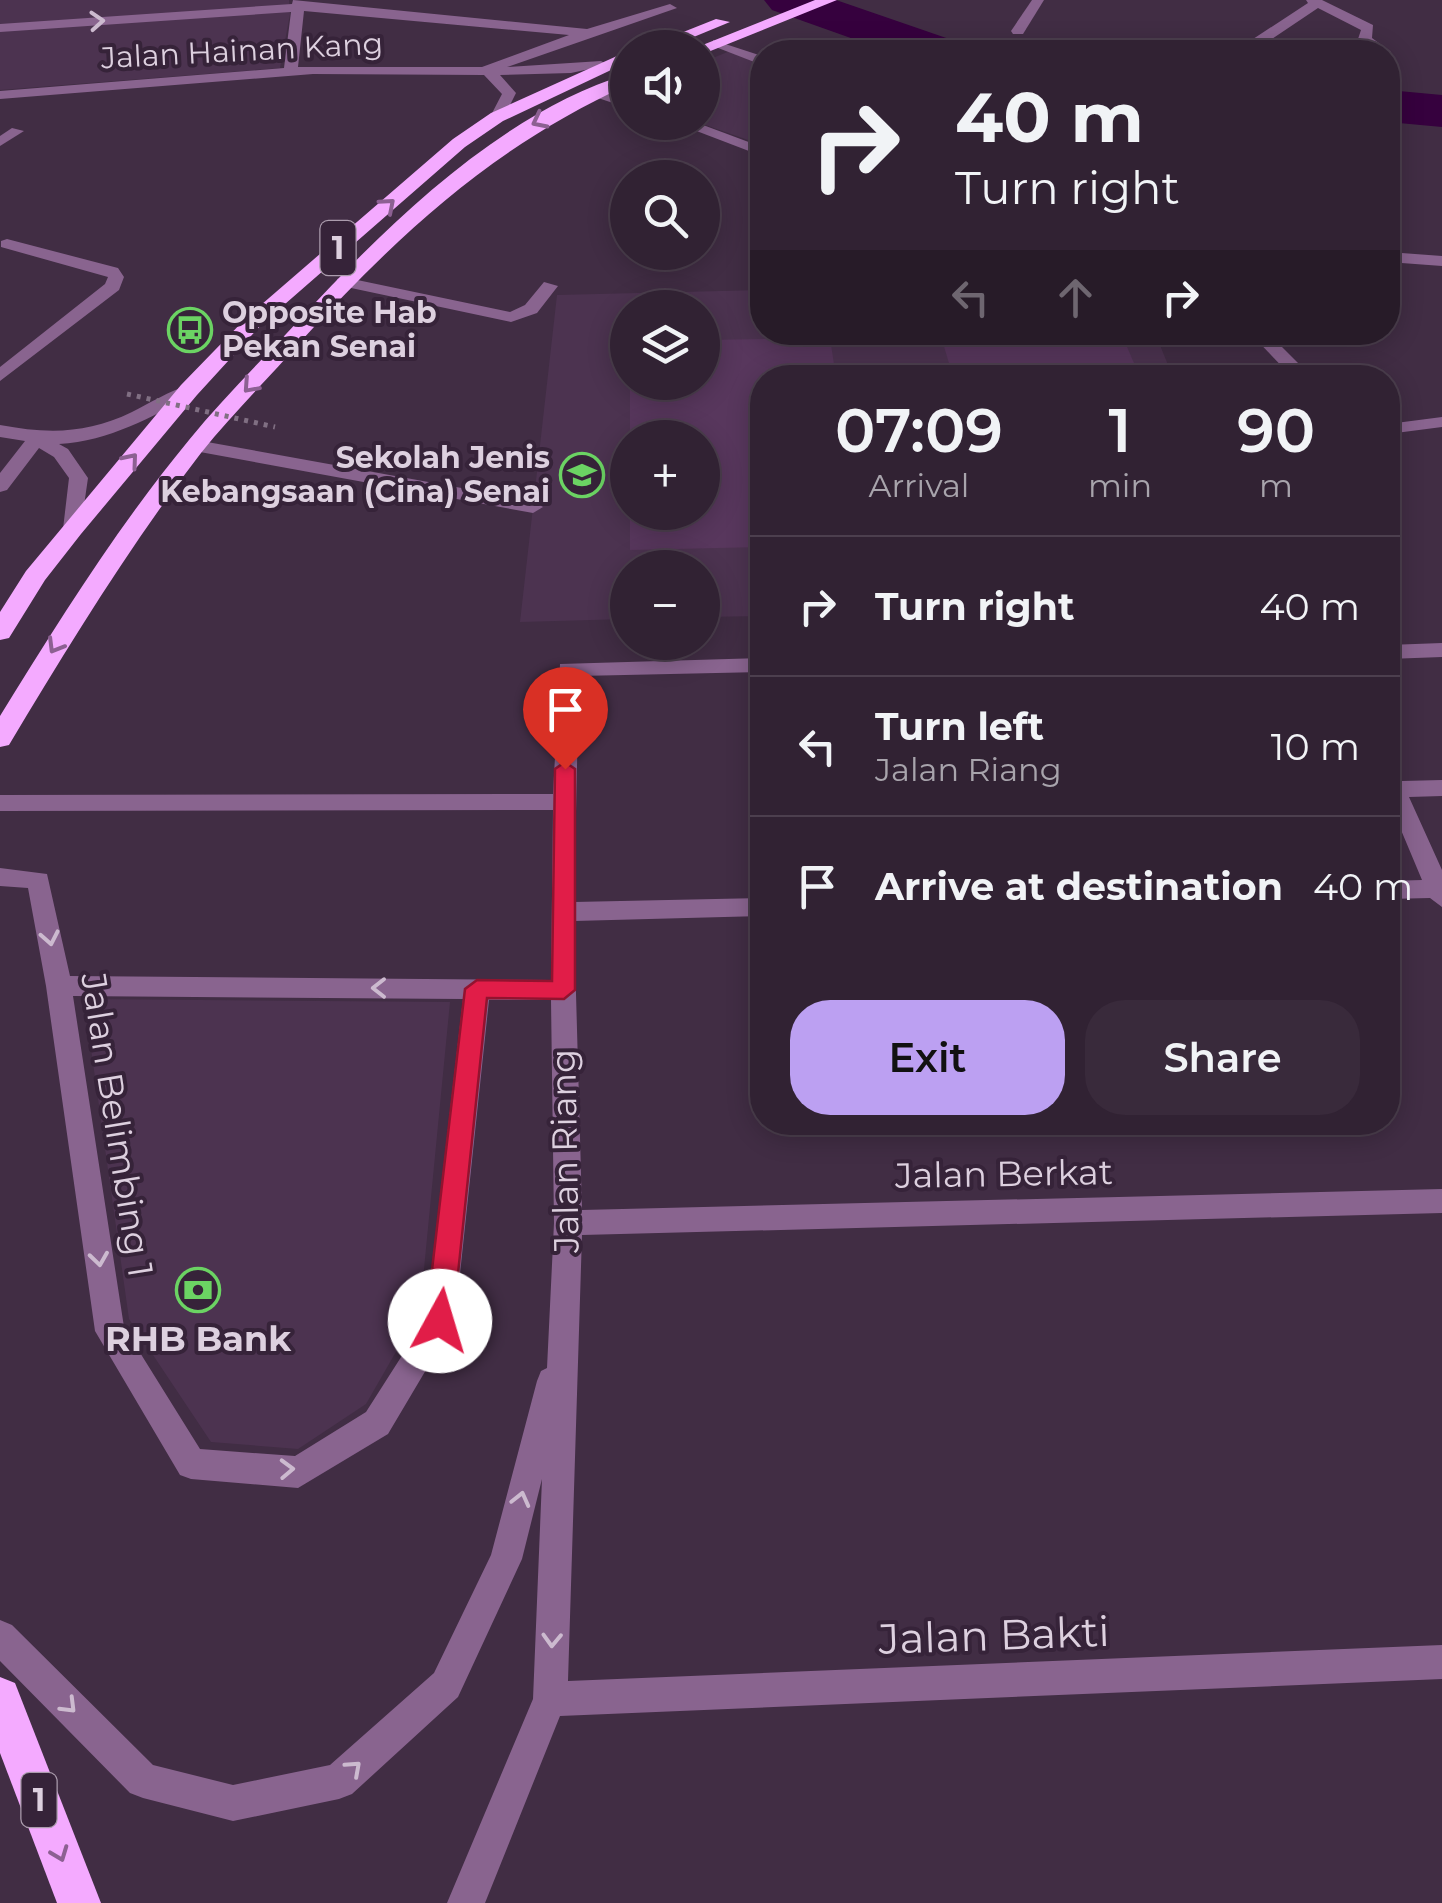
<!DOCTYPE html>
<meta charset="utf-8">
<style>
body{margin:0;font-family:Montserrat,sans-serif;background:#392a3b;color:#f1f3f6;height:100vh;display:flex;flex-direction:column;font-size:38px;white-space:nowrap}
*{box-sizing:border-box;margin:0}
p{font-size:32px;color:#a8a4ac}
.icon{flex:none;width:55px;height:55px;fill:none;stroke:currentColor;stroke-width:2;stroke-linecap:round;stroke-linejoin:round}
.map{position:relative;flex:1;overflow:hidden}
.side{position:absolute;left:750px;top:365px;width:650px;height:770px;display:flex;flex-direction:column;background:#312233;border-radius:40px;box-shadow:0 5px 25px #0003,0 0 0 2px #4c3f4e}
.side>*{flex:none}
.guide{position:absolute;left:750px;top:40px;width:650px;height:305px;border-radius:40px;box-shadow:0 5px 25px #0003,0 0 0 2px #4c3f4e;background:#312233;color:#f1f3f6;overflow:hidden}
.buttons{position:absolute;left:610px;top:30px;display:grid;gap:20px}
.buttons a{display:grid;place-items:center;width:110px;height:110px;border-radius:50%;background:#312233;box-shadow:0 5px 25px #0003,0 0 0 2px #4c3f4e;font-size:50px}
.pin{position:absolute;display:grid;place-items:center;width:85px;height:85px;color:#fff;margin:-102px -42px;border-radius:50% 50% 50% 0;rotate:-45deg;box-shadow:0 0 10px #0007}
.pin .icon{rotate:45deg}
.me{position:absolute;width:110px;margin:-55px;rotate:6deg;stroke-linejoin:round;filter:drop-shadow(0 0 8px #0008)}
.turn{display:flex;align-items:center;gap:35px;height:210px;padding:0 40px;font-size:45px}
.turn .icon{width:130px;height:130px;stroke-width:2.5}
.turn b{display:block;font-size:70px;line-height:85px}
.lanes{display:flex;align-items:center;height:95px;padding:0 40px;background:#0003;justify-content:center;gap:50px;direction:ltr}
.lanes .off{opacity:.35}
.eta{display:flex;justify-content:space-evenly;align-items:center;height:170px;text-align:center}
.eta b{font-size:60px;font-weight:600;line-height:70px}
.primary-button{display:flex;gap:20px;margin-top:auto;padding:20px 40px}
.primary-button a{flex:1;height:115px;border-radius:40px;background:#bca0f2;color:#111;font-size:40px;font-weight:600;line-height:115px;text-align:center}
.primary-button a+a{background:#392a3b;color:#f1f3f6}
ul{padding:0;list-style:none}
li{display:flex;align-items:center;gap:30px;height:140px;padding:0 40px;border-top:2px solid #4c3f4e}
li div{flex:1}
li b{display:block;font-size:38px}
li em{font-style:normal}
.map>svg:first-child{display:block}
.built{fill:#4c3350;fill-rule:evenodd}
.green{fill:#58375d}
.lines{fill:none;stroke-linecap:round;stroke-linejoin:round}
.river{fill:#36013e;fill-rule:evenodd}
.minor{fill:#89648f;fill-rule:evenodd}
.highway{fill:#f4aaff;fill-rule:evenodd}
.path-bridge{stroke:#806f83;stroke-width:5;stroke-dasharray:4 6;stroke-linecap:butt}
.oneway{stroke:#ccbacf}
.oneway2{stroke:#8c6092}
.route{fill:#e11d48;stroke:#92132f;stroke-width:2.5}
.labels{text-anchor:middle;stroke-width:8;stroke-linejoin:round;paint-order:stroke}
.far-street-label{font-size:30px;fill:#ddd0df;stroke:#362339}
.far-poi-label{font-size:30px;font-weight:bold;fill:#ddd0df;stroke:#362339;text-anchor:start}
.shield{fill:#362339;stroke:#ab9cad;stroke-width:2.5}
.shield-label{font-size:32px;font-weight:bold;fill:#ddd0df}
.street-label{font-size:35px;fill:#ddd0df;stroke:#362339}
.poi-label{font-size:35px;font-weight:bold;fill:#ddd0df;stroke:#362339}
.near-street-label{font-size:42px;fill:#ddd0df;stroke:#362339}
</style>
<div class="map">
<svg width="1442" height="1903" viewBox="0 0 1442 1903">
<rect width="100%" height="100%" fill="#412d44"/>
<g class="built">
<path d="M 0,0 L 289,0 L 290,14 L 280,68 L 0,90 Z"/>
<path d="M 730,51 L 762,64 L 762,145 L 700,123 L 703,62 Z"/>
<path d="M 762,290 L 762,332 L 1155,333 L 1173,377 L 762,378 L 762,616 L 703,617 L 702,568 L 628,568 L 627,619 L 520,622 L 557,295 ZM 628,308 L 702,308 L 702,382 L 628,382 ZM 628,438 L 702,438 L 702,512 L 628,512 Z"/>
<path d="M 84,999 L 450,1002 L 420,1310 L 366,1404 L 298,1449 L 211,1442 L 129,1319 Z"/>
</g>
<g class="green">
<path d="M 940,333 L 1121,333 L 1134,363 L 951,370 Z"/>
<path d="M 830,338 L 836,377 L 762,378 L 762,547 L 630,550 L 630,513 L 702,512 L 702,438 L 630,437 L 630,383 L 702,382 L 703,340 Z"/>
</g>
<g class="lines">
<g class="river">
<path d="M 764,0 L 836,0 L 955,41 L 963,52 L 890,52 L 772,10 Z"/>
<path d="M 1388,90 L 1442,95 L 1442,127 L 1388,122 Z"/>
</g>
<g class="minor">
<path d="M 293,0 L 587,29 L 670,4 L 677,8 L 507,67 L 601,61 L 608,65 L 571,73 L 500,75 L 516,93 L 504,117 L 497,121 L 490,117 L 502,94 L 484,75 L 313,74 L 0,99 L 0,91 L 284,68 L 291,12 L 0,32 L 0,24 L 292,4 ZM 304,11 L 569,35 L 482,67 L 298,67 Z"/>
<path d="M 1032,0 L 1044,0 L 1023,34 L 1013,34 L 1011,31 Z"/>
<path d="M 1306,0 L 1322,0 L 1373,25 L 1372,38 L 1391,52 L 1388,55 L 1376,52 L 1358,39 L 1361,30 L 1318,8 L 1260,47 L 1250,47 L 1250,41 L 1308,3 Z"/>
<path d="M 713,40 L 762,56 L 762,65 L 713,46 Z"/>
<path d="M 594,88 L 628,99 L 628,108 L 589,95 L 589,89 Z"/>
<path d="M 673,122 L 695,122 L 762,147 L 762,156 Z"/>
<path d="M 12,128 L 24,131 L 0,146 L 0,136 Z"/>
<path d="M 7,239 L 118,268 L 124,277 L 119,290 L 0,381 L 0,367 L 105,284 L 108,277 L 1,247 L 1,241 Z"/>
<path d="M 1388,252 L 1442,256 L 1442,266 L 1388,262 Z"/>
<path d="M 343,277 L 510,312 L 525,305 L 544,282 L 558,286 L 537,313 L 511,322 L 337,285 L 337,279 Z"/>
<path d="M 1249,332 L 1267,332 L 1313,378 L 1293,378 Z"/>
<path d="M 189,385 L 195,386 L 195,394 C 151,417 110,441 59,444 L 68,449 L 88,478 L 80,533 L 73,535 L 63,529 L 69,478 L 54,457 L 39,448 L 7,490 L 0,492 L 0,473 L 25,441 L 0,437 L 0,425 C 48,434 87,434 132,412 C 150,403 169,391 189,385 Z"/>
<path d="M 1442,417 L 1442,427 L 1388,434 L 1388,424 Z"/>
<path d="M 196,440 L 533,501 L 543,507 L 533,513 L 189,450 L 187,446 Z"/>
<path d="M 1442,643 L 1442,657 L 1388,659 L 1388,645 Z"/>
<path d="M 762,658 L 762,672 L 579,676 L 574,902 L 762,898 L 762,916 L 574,921 L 582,1210 L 1442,1189 L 1442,1213 L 582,1235 L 568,1681 L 1442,1645 L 1442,1679 L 560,1716 L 485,1903 L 447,1903 L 533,1699 L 542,1479 L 522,1559 L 458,1697 L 352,1794 L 339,1799 L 233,1821 L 143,1798 L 130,1793 L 0,1661 L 0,1620 L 12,1625 L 153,1765 L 233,1785 L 330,1765 L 434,1673 L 491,1555 L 537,1381 L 541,1371 L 547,1368 L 554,1223 L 551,1000 L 489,1000 L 455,1321 L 388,1434 L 298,1488 L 191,1479 L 180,1475 L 95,1331 L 46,986 L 28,888 L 0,886 L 0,868 L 47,874 L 70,976 L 551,980 L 553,810 L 0,811 L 0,795 L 553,794 L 560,664 ZM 73,996 L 463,999 L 426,1318 L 366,1412 L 295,1456 L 200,1449 L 124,1327 Z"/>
<path d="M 1388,766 L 1396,768 L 1402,781 L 1442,780 L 1442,796 L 1409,797 L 1442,870 L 1442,907 L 1430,898 L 1388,899 L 1388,881 L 1422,880 L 1388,799 Z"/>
</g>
<g class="highway">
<path d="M 815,0 L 837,0 L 708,52 L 702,54 L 702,48 L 695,48 Z"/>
<path d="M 716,19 L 730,22 L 667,48 L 643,48 Z"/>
<path d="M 628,51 L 628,62 L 503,121 L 465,147 L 261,325 L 197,395 L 81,534 L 45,580 L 9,638 L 0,640 L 0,612 L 26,571 L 181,385 L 247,317 L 453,139 L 491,113 Z"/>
<path d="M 628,74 L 628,85 C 494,146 400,233 302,340 C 269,378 232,414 201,453 C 130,545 69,645 9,745 L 0,747 L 0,716 C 58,622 118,526 189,440 C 224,397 264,358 302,317 C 389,223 502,112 628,74 Z"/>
<path d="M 0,1677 L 15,1683 L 101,1903 L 57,1903 L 0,1753 Z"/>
</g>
<path class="path-bridge" d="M 127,394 L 275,427"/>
</g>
<defs><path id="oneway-chevron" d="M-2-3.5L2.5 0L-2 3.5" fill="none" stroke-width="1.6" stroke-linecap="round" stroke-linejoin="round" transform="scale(2.5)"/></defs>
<g class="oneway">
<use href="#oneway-chevron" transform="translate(97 21) rotate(-4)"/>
<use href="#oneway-chevron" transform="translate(50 938) rotate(79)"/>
<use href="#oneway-chevron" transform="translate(379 988) rotate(-180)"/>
<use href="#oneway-chevron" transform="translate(99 1259) rotate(82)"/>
<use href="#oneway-chevron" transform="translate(287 1469) rotate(-2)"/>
<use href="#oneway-chevron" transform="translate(521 1499) rotate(-76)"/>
<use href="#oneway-chevron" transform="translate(552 1640) rotate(92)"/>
<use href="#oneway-chevron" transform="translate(69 1706) rotate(45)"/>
<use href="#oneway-chevron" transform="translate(354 1768) rotate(-42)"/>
</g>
<g class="oneway2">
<use href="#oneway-chevron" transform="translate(539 121) rotate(153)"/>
<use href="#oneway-chevron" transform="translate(388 205) rotate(-41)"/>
<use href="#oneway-chevron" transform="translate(250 386) rotate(132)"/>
<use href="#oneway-chevron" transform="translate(131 460) rotate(-50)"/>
<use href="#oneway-chevron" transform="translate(55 646) rotate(121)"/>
<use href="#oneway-chevron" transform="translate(60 1854) rotate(69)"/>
</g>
<path class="route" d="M 565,762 L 575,769 L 575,990 L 564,999 L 487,998 L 453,1321 L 449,1330 L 440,1333 L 430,1330 L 426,1321 L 465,989 L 477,980 L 552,981 L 555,769 Z"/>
<defs>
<symbol id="bus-ring" viewBox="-11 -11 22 22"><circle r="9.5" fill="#362339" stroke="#6bd363" stroke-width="1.5"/><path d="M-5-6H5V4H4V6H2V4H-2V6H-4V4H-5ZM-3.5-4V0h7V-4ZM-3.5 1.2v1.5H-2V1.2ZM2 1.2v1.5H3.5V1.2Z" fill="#6bd363"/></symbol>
<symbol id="school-ring" viewBox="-11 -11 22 22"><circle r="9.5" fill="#362339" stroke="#6bd363" stroke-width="1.5"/><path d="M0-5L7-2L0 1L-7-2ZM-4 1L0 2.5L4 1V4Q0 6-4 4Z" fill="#6bd363"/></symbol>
<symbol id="bank-ring" viewBox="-11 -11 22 22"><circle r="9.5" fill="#362339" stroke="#6bd363" stroke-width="1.5"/><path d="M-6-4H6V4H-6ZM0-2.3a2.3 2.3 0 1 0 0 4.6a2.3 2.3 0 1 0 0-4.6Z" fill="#6bd363"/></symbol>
</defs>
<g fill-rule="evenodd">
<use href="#bus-ring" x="165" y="305" width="50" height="50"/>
<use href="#school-ring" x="557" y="450" width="50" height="50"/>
<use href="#bank-ring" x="173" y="1265" width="50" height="50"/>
</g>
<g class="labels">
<g class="far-street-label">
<text transform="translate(242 51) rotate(-3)" y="10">Jalan Hainan Kang</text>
</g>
<g class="far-poi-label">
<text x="222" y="323">Opposite Hab<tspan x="222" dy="34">Pekan Senai</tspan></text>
<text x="550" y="468" text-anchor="end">Sekolah Jenis<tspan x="550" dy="34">Kebangsaan (Cina) Senai</tspan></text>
</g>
<g class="shield">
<rect x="320.5" y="221" width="35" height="54" rx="8"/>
<rect x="21.5" y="1773" width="35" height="54" rx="8"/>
</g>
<g class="shield-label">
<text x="338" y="259">1</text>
<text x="39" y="1811">1</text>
</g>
<g class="street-label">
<text transform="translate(117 1125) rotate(81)" y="12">Jalan Belimbing 1</text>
<text transform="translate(565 1151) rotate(-91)" y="12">Jalan Riang</text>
<text transform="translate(1004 1174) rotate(-1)" y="12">Jalan Berkat</text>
</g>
<g class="poi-label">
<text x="198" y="1351">RHB Bank</text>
</g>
<g class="near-street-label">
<text transform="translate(994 1635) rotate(-2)" y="15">Jalan Bakti</text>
</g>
</g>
</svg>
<div class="buttons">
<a><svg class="icon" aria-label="sound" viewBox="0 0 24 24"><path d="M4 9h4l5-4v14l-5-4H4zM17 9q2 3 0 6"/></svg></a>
<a><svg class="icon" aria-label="search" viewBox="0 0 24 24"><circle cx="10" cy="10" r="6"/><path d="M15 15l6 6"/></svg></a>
<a><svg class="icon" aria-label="layers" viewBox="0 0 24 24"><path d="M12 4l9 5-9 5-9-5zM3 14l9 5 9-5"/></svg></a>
<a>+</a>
<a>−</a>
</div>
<div class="pin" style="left:565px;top:769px;background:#d93025"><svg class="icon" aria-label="arrive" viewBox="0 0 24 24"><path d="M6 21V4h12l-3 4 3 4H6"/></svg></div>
<svg class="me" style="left:440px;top:1321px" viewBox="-20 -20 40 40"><circle r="19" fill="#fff"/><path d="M0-13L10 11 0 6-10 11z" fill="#e11d48"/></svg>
<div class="guide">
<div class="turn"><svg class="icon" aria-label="right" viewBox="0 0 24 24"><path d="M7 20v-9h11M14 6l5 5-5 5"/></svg><div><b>40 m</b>Turn right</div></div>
<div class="lanes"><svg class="icon off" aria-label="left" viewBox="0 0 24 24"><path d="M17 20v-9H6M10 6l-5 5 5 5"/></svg><svg class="icon off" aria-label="ahead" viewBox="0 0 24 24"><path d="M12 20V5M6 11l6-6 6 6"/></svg><svg class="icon" aria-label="right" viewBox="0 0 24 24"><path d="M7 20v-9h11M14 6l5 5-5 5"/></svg></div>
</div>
<section class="side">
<div class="eta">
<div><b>07:09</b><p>Arrival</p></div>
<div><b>1</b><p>min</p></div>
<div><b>90</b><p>m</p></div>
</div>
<ul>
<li><svg class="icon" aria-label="right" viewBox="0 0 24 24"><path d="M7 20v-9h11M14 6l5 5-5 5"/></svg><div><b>Turn right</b></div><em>40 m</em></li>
<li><svg class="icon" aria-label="left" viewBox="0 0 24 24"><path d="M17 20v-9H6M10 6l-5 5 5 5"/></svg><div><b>Turn left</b><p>Jalan Riang</p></div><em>10 m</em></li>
<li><svg class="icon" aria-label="arrive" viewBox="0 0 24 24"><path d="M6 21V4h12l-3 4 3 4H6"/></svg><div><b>Arrive at destination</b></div><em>40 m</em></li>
</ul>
<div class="primary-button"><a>Exit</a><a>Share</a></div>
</section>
</div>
